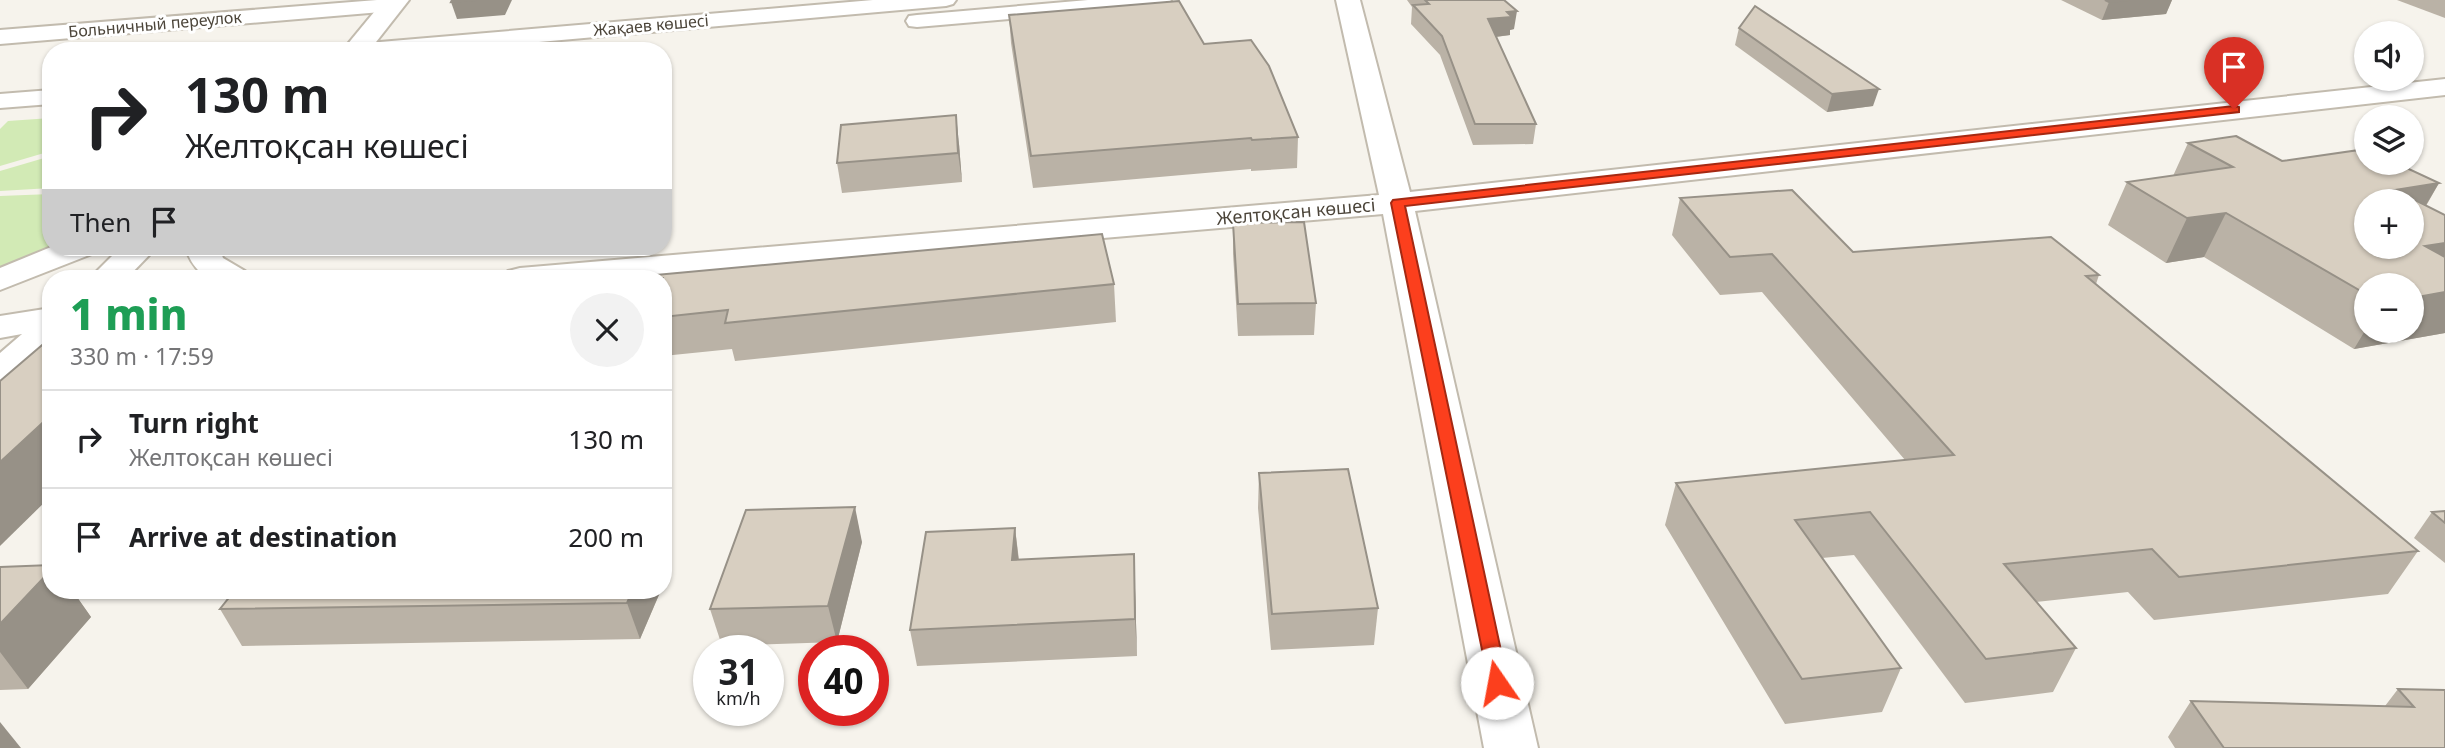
<!DOCTYPE html>
<meta charset="utf-8">
<style>
body{margin:0;font-family:"Noto Sans",sans-serif;background:#f2f2f2;color:#202124;height:100vh;display:flex;flex-direction:column;font-size:26px;white-space:nowrap}
*{box-sizing:border-box;margin:0}
p{font-size:23px;color:#757577}
.icon{flex:none;width:38px;height:38px;fill:none;stroke:currentColor;stroke-width:2;stroke-linecap:round;stroke-linejoin:round}
.map{position:relative;flex:1;overflow:hidden}
.panel{position:absolute;left:42px;top:270px;width:630px;height:329px;display:flex;flex-direction:column;background:#fff;border-radius:28px;box-shadow:0 2px 5px #0004}
.panel>*{flex:none}
.banner{position:absolute;left:42px;top:42px;width:630px;height:214px;border-radius:28px;box-shadow:0 2px 5px #0004;background:#fff;color:#202124;overflow:hidden}
.fabs{position:absolute;left:2354px;top:21px;display:grid;gap:14px}
.fabs a{display:grid;place-items:center;width:70px;height:70px;border-radius:50%;background:#fff;box-shadow:0 2px 5px #0004;font-size:35px}
.speed{position:absolute;left:693px;top:635px;display:flex;gap:14px;font-size:35px;font-weight:700;text-align:center}
.speed>*{display:grid;place-content:center;width:91px;height:91px;border-radius:50%;background:#fff;box-shadow:0 2px 5px #0004;line-height:1}
.speed small{font-size:18px;font-weight:400}
.speed .limit{border:10px solid #d22;background:#fff;color:#111}
.pin{position:absolute;display:grid;place-items:center;width:60px;height:60px;color:#fff;margin:-72px -30px;border-radius:50% 50% 50% 0;rotate:-45deg;box-shadow:0 0 7px #0007}
.pin .icon{rotate:45deg}
.me{position:absolute;width:77px;margin:-38px;rotate:348deg;stroke-linejoin:round;filter:drop-shadow(0 0 5px #0008)}
.turn{display:flex;align-items:center;gap:24px;height:147px;padding:0 28px;font-size:32px}
.turn .icon{width:91px;height:91px;stroke-width:2.5}
.turn b{display:block;font-size:49px;line-height:60px}
.then{display:flex;align-items:center;height:66px;padding:0 28px;background:#0003;gap:14px;font-size:26px}
.round{display:grid;place-items:center;flex:none;width:74px;height:74px;border-radius:37px;background:#f2f2f2}
.headline{display:flex;align-items:center;justify-content:space-between;height:119px;padding:0 28px}
h1{font-size:42px;font-weight:800;line-height:52px;color:#1e9e55}
ul{padding:0;list-style:none}
li{display:flex;align-items:center;gap:21px;height:98px;padding:0 28px;border-top:2px solid #e0e0e0}
li div{flex:1}
li b{display:block;font-size:26px}
li em{font-style:normal}
.map>svg:first-child{display:block}
.green{fill:#d2eab5}
.lines{fill:none;stroke-linecap:round;stroke-linejoin:round}
.minor-casing{stroke:#c2bbae;stroke-width:4}
.tertiary-casing{stroke:#c2bbae;stroke-width:4}
.minor{fill:#fff;fill-rule:evenodd}
.tertiary{fill:#fff;fill-rule:evenodd}
.wall{fill:#bab2a6;fill-rule:evenodd}
.shaded-wall{fill:#979187}
.building{fill:#d8cfc1;stroke:#979187;stroke-width:2;fill-rule:evenodd}
.route{fill:#fc3f1d;stroke:#a42913;stroke-width:2}
.labels{text-anchor:middle;stroke-width:6;stroke-linejoin:round;paint-order:stroke}
.far-street-label{font-size:16px;fill:#4b4439;stroke:#fff}
.street-label{font-size:18px;fill:#4b4439;stroke:#fff}
</style>
<div class="map">
<svg width="2445" height="748" viewBox="0 0 2445 748">
<rect width="100%" height="100%" fill="#f6f3ec"/>
<g class="green">
<path d="M 51,118 L 51,151 L 0,166 L 0,129 L 8,121 Z"/>
<path d="M 51,156 L 51,188 L 0,191 L 0,171 Z"/>
<path d="M 51,194 L 52,247 L 0,269 L 0,196 Z"/>
</g>
<g class="lines">
<defs>
<g id="minor">
<path d="M 377,0 L 398,0 L 403,5 L 400,9 L 393,11 L 0,44 L 0,30 Z"/>
<path d="M 873,0 L 956,0 L 953,4 L 946,6 L 436,51 L 345,51 L 348,46 L 356,44 Z"/>
<path d="M 1088,0 L 1171,0 L 1168,4 L 1161,6 L 917,27 L 909,26 L 906,21 L 909,16 L 917,15 Z"/>
<path d="M 51,90 L 51,104 L 0,108 L 0,94 Z"/>
</g>
<g id="tertiary">
<path d="M 384,0 L 409,0 L 369,51 L 342,51 Z"/>
<path d="M 1336,0 L 1360,0 L 1410,192 L 2445,79 L 2445,95 L 1415,211 L 1538,748 L 1484,748 L 1383,214 L 638,278 L 503,278 L 508,271 L 520,268 L 1379,195 Z"/>
<path d="M 51,247 L 97,247 L 92,254 L 0,290 L 0,268 Z"/>
<path d="M 121,247 L 157,247 L 127,278 L 90,278 Z"/>
<path d="M 185,247 L 219,247 L 223,258 L 245,271 L 250,278 C 216,279 198,284 185,247 Z"/>
<path d="M 51,308 L 51,348 L 14,381 L 0,385 L 0,353 L 22,334 L 0,338 L 0,316 Z"/>
</g>
</defs>
<use href="#minor" class="minor-casing"/>
<use href="#tertiary" class="tertiary-casing"/>
<use href="#minor" class="minor"/>
<use href="#tertiary" class="tertiary"/>
</g>
<g class="wall">
<path d="M 1407,0 L 1504,0 L 1514,29 L 1510,30 L 1510,35 L 1496,37 L 1536,124 L 1533,144 L 1473,145 L 1440,55 L 1411,24 L 1412,7 Z"/>
<path d="M 2061,0 L 2172,0 L 2166,14 L 2102,20 Z"/>
<path d="M 2397,0 L 2445,0 L 2445,18 Z"/>
<path d="M 1009,15 L 1204,44 L 1298,137 L 1297,168 L 1251,171 L 1251,169 L 1033,188 L 1011,43 Z"/>
<path d="M 1739,28 L 1873,106 L 1827,112 L 1735,45 Z"/>
<path d="M 2236,136 L 2282,161 L 2366,149 L 2366,163 L 2396,163 L 2439,183 L 2426,206 L 2445,215 L 2445,333 L 2354,349 L 2204,257 L 2166,263 L 2108,225 L 2127,182 L 2173,176 L 2188,143 ZM 2366,201 L 2412,201 L 2412,247 L 2366,247 ZM 2366,285 L 2412,285 L 2412,331 L 2366,331 Z"/>
<path d="M 959,144 L 962,182 L 842,193 L 837,163 Z"/>
<path d="M 1680,198 L 1853,252 L 2099,275 L 2096,284 L 2418,551 L 2388,594 L 2154,620 L 2128,592 L 2036,602 L 2076,648 L 2053,692 L 1965,703 L 1854,555 L 1822,558 L 1901,668 L 1882,712 L 1785,724 L 1665,525 L 1676,483 L 1905,460 L 1762,292 L 1720,295 L 1672,235 Z"/>
<path d="M 1233,223 L 1316,303 L 1314,335 L 1238,336 L 1233,254 Z"/>
<path d="M 663,278 L 1114,284 L 1116,322 L 735,361 L 732,349 L 663,356 Z"/>
<path d="M 1259,473 L 1378,608 L 1374,645 L 1271,650 L 1258,508 Z"/>
<path d="M 2445,511 L 2445,563 L 2414,538 L 2432,512 Z"/>
<path d="M 1015,528 L 1019,560 L 1134,554 L 1137,656 L 917,666 L 910,630 Z"/>
<path d="M 862,542 L 837,642 L 722,646 L 710,609 Z"/>
<path d="M 0,567 L 51,590 L 72,590 L 91,617 L 28,689 L 0,690 Z"/>
<path d="M 661,590 L 640,639 L 242,646 L 220,609 Z"/>
<path d="M 2398,689 L 2445,690 L 2445,748 L 2175,748 L 2168,737 L 2191,701 L 2385,706 Z"/>
</g>
<g class="shaded-wall">
<path d="M 476,0 L 512,0 L 505,15 L 457,19 L 451,2 Z"/>
<path d="M 2129,0 L 2172,0 L 2166,14 L 2102,20 L 2109,2 Z"/>
<path d="M 1517,11 L 1514,29 L 1510,30 L 1510,35 L 1486,38 L 1488,19 L 1507,12 Z"/>
<path d="M 1879,89 L 1873,106 L 1827,112 L 1832,94 Z"/>
<path d="M 956,115 L 959,144 L 962,182 L 958,153 Z"/>
<path d="M 2439,183 L 2413,227 L 2395,190 Z"/>
<path d="M 2226,213 L 2204,257 L 2166,263 L 2187,218 Z"/>
<path d="M 2445,243 L 2445,283 L 2425,246 Z"/>
<path d="M 2445,292 L 2445,333 L 2354,349 L 2366,329 L 2366,331 L 2412,331 L 2412,298 Z"/>
<path d="M 51,415 L 51,496 L 0,546 L 0,462 Z"/>
<path d="M 855,507 L 862,542 L 837,642 L 828,606 Z"/>
<path d="M 1015,528 L 1019,564 L 1012,560 Z"/>
<path d="M 1134,554 L 1135,590 L 1137,656 L 1135,619 Z"/>
<path d="M 663,555 L 669,572 L 663,585 Z"/>
<path d="M 51,570 L 51,590 L 72,590 L 91,617 L 28,689 L 0,652 L 0,624 Z"/>
<path d="M 633,590 L 661,590 L 640,639 L 627,603 Z"/>
<path d="M 0,722 L 21,748 L 0,748 Z"/>
</g>
<g class="building">
<path d="M 452,0 L 476,0 L 451,2 Z"/>
<path d="M 1425,0 L 1504,0 L 1517,11 L 1507,12 L 1512,17 L 1488,19 L 1536,124 L 1475,124 L 1442,36 L 1413,5 L 1429,4 Z"/>
<path d="M 2105,0 L 2129,0 L 2109,2 Z"/>
<path d="M 1179,1 L 1204,44 L 1251,40 L 1269,66 L 1298,137 L 1252,140 L 1251,138 L 1031,156 L 1009,15 Z"/>
<path d="M 1755,6 L 1879,89 L 1832,94 L 1739,28 Z"/>
<path d="M 956,115 L 958,153 L 837,163 L 841,125 Z"/>
<path d="M 2236,136 L 2282,161 L 2366,149 L 2366,163 L 2396,163 L 2439,183 L 2395,190 L 2445,215 L 2445,243 L 2425,246 L 2445,257 L 2445,292 L 2412,298 L 2412,285 L 2366,285 L 2366,294 L 2226,213 L 2187,218 L 2127,182 L 2233,167 L 2188,143 ZM 2366,201 L 2412,201 L 2412,247 L 2366,247 Z"/>
<path d="M 1792,190 L 1853,252 L 2051,237 L 2099,275 L 2086,276 L 2418,551 L 2179,577 L 2152,549 L 2004,564 L 2076,648 L 1986,659 L 1870,512 L 1795,520 L 1901,668 L 1802,679 L 1676,483 L 1954,455 L 1772,254 L 1730,257 L 1680,198 Z"/>
<path d="M 1304,222 L 1316,303 L 1238,304 L 1233,223 Z"/>
<path d="M 1102,234 L 1114,284 L 725,323 L 728,310 L 663,317 L 663,278 L 623,278 Z"/>
<path d="M 48,340 L 51,340 L 51,415 L 0,462 L 0,381 Z"/>
<path d="M 1348,469 L 1378,608 L 1272,614 L 1259,473 Z"/>
<path d="M 855,507 L 828,606 L 710,609 L 746,510 Z"/>
<path d="M 2445,511 L 2445,523 L 2432,512 Z"/>
<path d="M 1015,528 L 1012,560 L 1134,554 L 1135,619 L 910,630 L 926,532 Z"/>
<path d="M 51,565 L 51,570 L 0,624 L 0,567 Z"/>
<path d="M 235,590 L 633,590 L 627,603 L 220,609 Z"/>
<path d="M 2398,689 L 2445,690 L 2445,748 L 2224,748 L 2191,701 L 2414,707 Z"/>
</g>
<path class="route" d="M 2234,106 L 2239,107 L 2239,112 L 1405,206 L 1508,683 L 1505,689 L 1497,691 L 1490,689 L 1391,203 L 1393,200 Z"/>
<g class="labels">
<g class="far-street-label">
<text transform="translate(155 24) rotate(-5)" y="6">Больничный переулок</text>
<text transform="translate(651 25) rotate(-5)" y="6">Жақаев көшесі</text>
</g>
<g class="street-label">
<text transform="translate(1296 212) rotate(-5)" y="6">Желтоқсан көшесі</text>
</g>
</g>
</svg>
<div class="fabs">
<a><svg class="icon" aria-label="sound" viewBox="0 0 24 24"><path d="M4 9h4l5-4v14l-5-4H4zM17 9q2 3 0 6"/></svg></a>
<a><svg class="icon" aria-label="layers" viewBox="0 0 24 24"><path d="M12 4l9 5-9 5-9-5zM3 14l9 5 9-5"/></svg></a>
<a>+</a>
<a>−</a>
</div>
<div class="speed"><div>31<small>km/h</small></div><div class="limit">40</div></div>
<div class="pin" style="left:2234px;top:109px;background:#d93025"><svg class="icon" aria-label="arrive" viewBox="0 0 24 24"><path d="M6 21V4h12l-3 4 3 4H6"/></svg></div>
<svg class="me" style="left:1497px;top:683px" viewBox="-20 -20 40 40"><circle r="19" fill="#fff"/><path d="M0-13L10 11 0 6-10 11z" fill="#fc3f1d"/></svg>
<div class="banner">
<div class="turn"><svg class="icon" aria-label="right" viewBox="0 0 24 24"><path d="M7 20v-9h11M14 6l5 5-5 5"/></svg><div><b>130 m</b>Желтоқсан көшесі</div></div>
<div class="then">Then<svg class="icon" aria-label="arrive" viewBox="0 0 24 24"><path d="M6 21V4h12l-3 4 3 4H6"/></svg></div>
</div>
<section class="panel">
<div class="headline"><div><h1>1 min</h1><p>330 m · 17:59</p></div><a class="round"><svg class="icon" aria-label="close" viewBox="0 0 24 24"><path d="M6 6l12 12M18 6L6 18"/></svg></a></div>
<ul>
<li><svg class="icon" aria-label="right" viewBox="0 0 24 24"><path d="M7 20v-9h11M14 6l5 5-5 5"/></svg><div><b>Turn right</b><p>Желтоқсан көшесі</p></div><em>130 m</em></li>
<li><svg class="icon" aria-label="arrive" viewBox="0 0 24 24"><path d="M6 21V4h12l-3 4 3 4H6"/></svg><div><b>Arrive at destination</b></div><em>200 m</em></li>
</ul>
</section>
</div>
